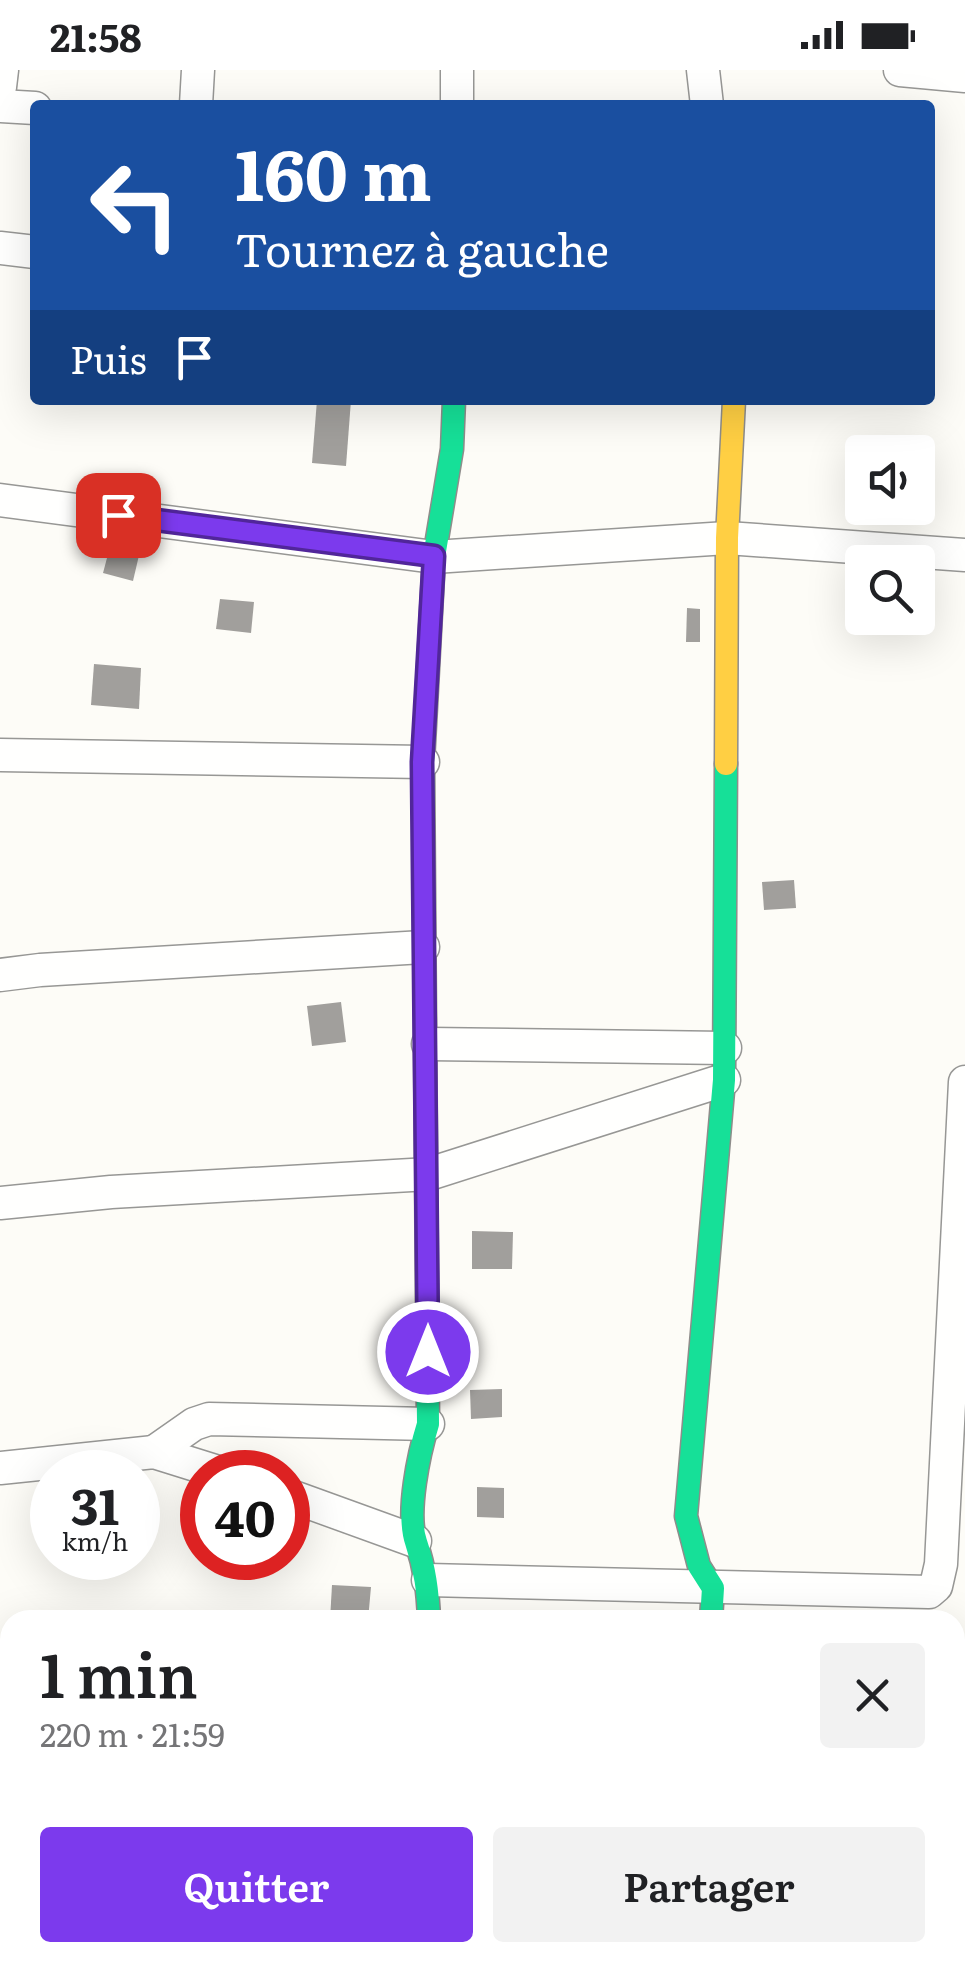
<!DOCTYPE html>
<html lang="fr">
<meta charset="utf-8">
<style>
body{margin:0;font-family:Literata,serif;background:#f2f2f2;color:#202124;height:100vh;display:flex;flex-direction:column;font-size:38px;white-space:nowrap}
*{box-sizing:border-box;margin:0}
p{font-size:32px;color:#757577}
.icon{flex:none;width:55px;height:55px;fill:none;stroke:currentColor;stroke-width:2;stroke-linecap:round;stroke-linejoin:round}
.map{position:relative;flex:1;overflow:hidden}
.drawer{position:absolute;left:0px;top:1540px;width:965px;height:352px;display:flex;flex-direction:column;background:#fff;border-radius:30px 30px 0 0;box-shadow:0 10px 40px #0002}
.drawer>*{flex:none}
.banner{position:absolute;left:30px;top:30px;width:905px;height:305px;border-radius:10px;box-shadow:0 10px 40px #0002;background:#1a4fa0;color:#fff;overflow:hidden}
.controls{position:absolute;left:845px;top:365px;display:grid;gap:20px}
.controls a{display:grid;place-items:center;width:90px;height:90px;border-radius:10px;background:#fff;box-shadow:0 10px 40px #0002;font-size:50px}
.speed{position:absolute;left:30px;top:1380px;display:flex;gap:20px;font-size:50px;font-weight:700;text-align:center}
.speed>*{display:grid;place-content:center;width:130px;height:130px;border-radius:50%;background:#fff;box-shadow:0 10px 40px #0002;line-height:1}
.speed small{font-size:25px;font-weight:400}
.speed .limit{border:15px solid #d22;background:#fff;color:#111}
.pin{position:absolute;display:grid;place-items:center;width:85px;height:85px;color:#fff;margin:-42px;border-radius:20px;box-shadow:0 5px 15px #0006}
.me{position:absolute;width:110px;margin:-55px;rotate:0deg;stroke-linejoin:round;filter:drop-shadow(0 0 8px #0008)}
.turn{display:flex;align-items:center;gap:35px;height:210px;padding:0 40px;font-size:45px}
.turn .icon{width:130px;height:130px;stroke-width:2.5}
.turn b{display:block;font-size:70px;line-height:85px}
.then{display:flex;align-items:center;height:95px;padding:0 40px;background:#0003;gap:20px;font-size:38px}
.round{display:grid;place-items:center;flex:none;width:105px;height:105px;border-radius:10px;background:#f2f2f2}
.overview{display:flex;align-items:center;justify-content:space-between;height:170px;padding:0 40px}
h1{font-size:60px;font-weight:600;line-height:75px}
.button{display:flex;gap:20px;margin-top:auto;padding:20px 40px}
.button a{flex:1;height:115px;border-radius:10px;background:#7c3aed;color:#fff;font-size:40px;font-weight:600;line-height:115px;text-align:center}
.button a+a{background:#f2f2f2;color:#202124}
.status{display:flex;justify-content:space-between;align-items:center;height:70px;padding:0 50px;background:#fff;direction:ltr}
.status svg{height:28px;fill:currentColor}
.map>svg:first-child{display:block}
.building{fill:#a19f9c}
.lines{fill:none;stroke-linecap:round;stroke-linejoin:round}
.street-casing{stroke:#979795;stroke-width:35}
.fast-casing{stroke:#8e8d8b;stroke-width:25}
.slow-casing{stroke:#8e8d8b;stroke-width:25}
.street{stroke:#fffffe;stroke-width:32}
.fast{stroke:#16e098;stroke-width:22}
.slow{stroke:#ffcf43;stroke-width:22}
.route-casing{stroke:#51269a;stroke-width:25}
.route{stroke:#7c3aed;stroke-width:18}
</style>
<div class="status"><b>21:58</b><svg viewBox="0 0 49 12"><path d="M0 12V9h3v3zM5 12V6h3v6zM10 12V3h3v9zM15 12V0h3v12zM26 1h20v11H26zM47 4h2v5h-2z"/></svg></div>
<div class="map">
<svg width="965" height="1892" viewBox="0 0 965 1892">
<rect width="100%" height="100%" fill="#fdfcf7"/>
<g class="building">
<path d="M 317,330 L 351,330 L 346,396 L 312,393 Z"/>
<path d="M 111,473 L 140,481 L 133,511 L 103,503 Z"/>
<path d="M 220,529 L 254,532 L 251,563 L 216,559 Z"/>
<path d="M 687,538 L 700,539 L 700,572 L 686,572 Z"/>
<path d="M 94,594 L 141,598 L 139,639 L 91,635 Z"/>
<path d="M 794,810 L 796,838 L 764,840 L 762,812 Z"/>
<path d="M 341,932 L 346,972 L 312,976 L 307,936 Z"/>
<path d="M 472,1161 L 513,1162 L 512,1199 L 472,1199 Z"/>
<path d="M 502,1319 L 502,1347 L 471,1349 L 470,1320 Z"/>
<path d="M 477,1417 L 504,1418 L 504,1448 L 477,1447 Z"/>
<path d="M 332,1515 L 371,1517 L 368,1550 L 330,1550 Z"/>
</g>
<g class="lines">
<defs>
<g id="street">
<path d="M 703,0 L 707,35"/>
<path d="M 900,0 L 965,6"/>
<path d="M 0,17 L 2,0"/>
<path d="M 196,35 L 198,0"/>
<path d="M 457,35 L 457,0"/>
<path d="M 0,36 L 35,38"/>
<path d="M 0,178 L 35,182"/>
<path d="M 0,430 L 434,487 L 727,468 L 965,485"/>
<path d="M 0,685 L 423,692"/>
<path d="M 0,905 L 40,900 L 423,877"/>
<path d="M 428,974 L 725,978"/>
<path d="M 0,1133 L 111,1122 L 429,1104 L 724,1010"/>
<path d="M 154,1382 L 194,1354 L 209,1349 L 428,1354"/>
<path d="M 0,1398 L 154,1382 L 218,1402"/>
<path d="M 288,1425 L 415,1471"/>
<path d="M 428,1510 L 929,1522 L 936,1516 L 941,1494 L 965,1012"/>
<path d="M 0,1643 L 10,1642"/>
<path d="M 155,1892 L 356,1882"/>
<path d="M 438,1892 L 439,1882"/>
<path d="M 707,1892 L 707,1882"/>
</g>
<g id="fast">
<path d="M 429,1550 C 428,1521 425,1499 416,1472 C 406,1443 419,1383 428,1354 L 423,692 L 434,487 L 452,379 L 454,330"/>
<path d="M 711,1550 L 713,1518 L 699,1496 L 686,1446 L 724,1010 L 726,694"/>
</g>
<path id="slow" d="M 726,694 L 727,468 L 734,330"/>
</defs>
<use href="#street" class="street-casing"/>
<use href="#fast" class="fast-casing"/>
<use href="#slow" class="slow-casing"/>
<use href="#street" class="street"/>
<use href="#fast" class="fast"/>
<use href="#slow" class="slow"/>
</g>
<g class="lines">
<defs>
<path id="route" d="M 118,445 L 434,486 L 422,692 L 428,1282"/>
</defs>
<use href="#route" class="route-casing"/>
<use href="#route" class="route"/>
</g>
</svg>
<div class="controls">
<a><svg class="icon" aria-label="sound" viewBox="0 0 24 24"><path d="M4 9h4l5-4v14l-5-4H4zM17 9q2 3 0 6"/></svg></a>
<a><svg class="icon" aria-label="search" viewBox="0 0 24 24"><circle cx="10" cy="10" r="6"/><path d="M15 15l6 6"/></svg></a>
</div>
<div class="speed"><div>31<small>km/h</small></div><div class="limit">40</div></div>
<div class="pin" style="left:118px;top:445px;background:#d93025"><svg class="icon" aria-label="arrive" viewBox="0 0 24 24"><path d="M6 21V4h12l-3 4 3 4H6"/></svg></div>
<svg class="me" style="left:428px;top:1282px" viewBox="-20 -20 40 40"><circle r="17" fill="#7c3aed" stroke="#fff" stroke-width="3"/><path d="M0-11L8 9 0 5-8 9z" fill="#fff"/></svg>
<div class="banner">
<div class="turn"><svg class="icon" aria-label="left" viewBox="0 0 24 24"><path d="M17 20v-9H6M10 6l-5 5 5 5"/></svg><div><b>160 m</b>Tournez à gauche</div></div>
<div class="then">Puis<svg class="icon" aria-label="arrive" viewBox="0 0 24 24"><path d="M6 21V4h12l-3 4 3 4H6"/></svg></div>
</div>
<section class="drawer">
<div class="overview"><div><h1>1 min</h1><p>220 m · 21:59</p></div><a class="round"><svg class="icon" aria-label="close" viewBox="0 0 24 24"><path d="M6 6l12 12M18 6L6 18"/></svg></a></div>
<div class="button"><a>Quitter</a><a>Partager</a></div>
</section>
</div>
